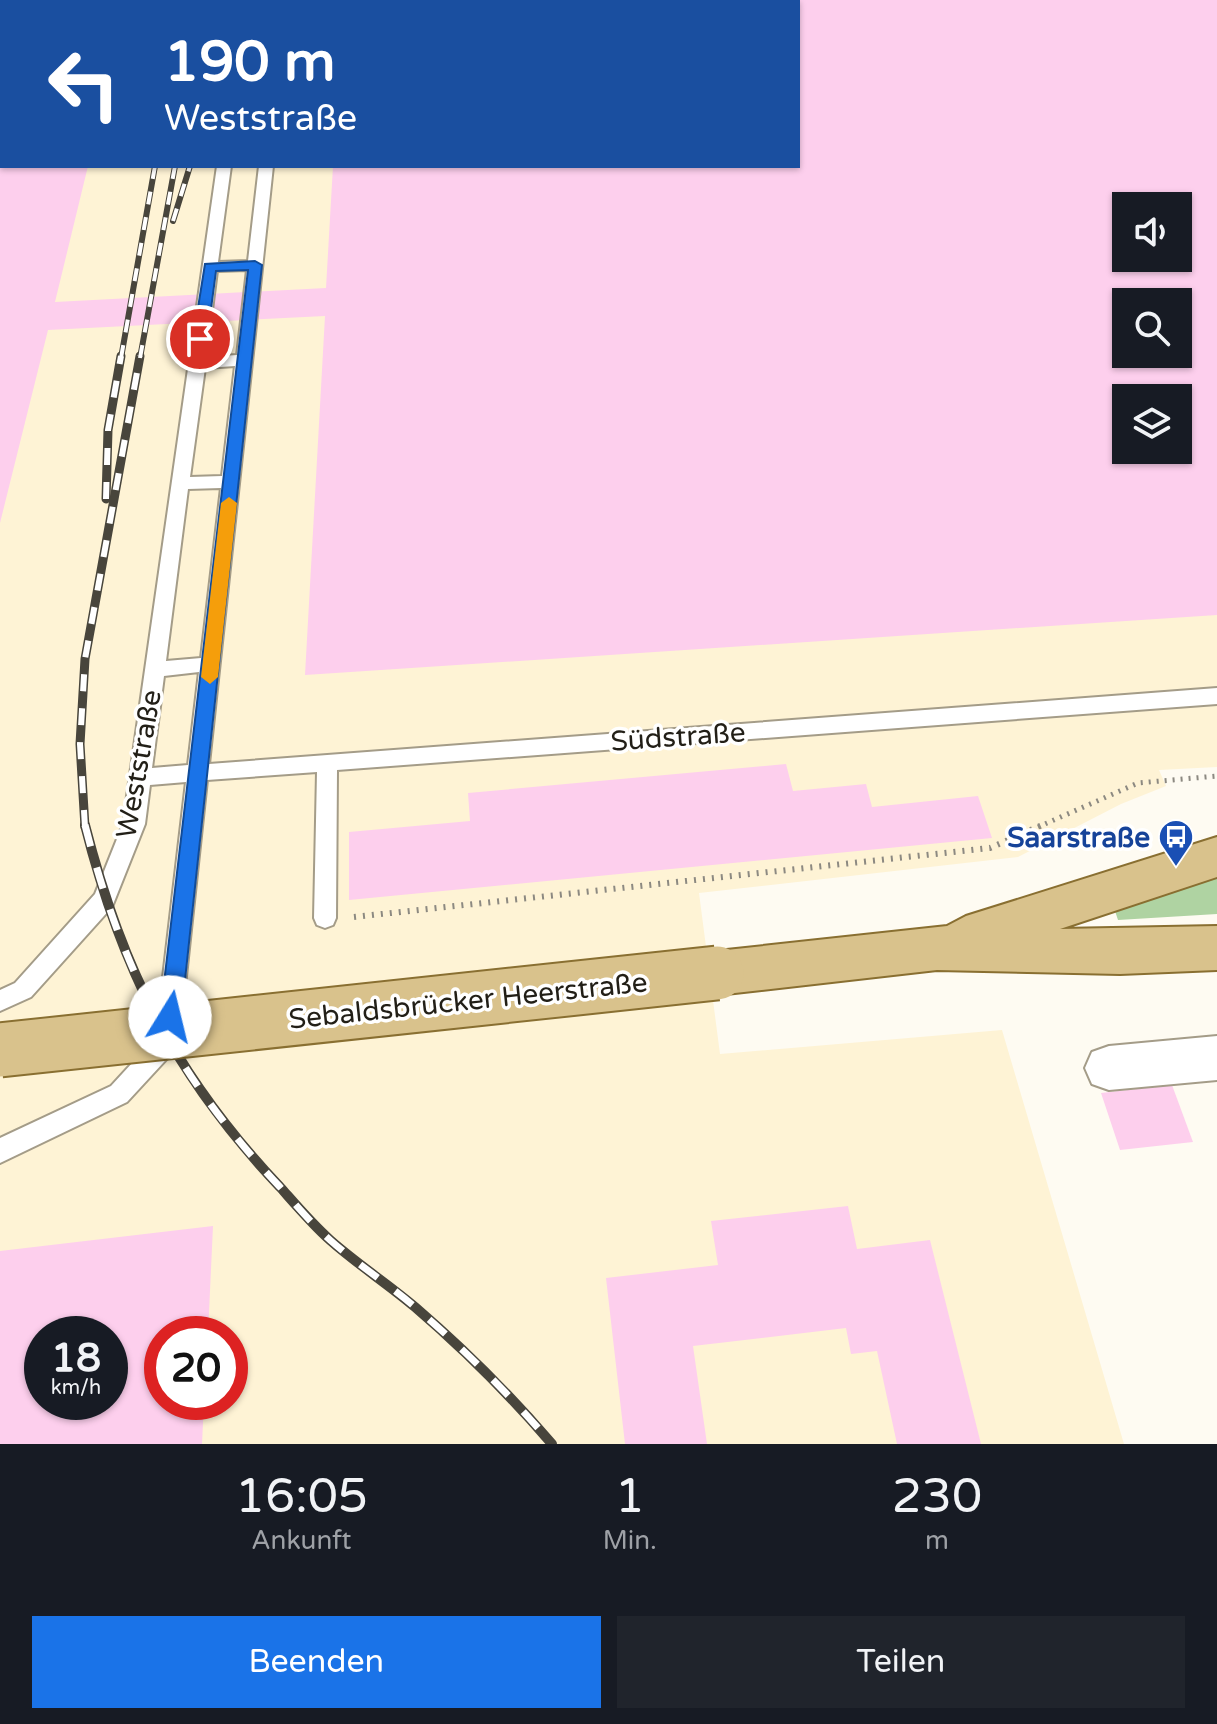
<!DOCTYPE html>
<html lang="de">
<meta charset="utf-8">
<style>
body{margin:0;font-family:"Varela Round",sans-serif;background:#20242c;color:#f1f3f6;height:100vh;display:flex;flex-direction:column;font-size:30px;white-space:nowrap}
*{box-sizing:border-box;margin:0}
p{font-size:26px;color:#9ea1a6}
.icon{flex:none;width:44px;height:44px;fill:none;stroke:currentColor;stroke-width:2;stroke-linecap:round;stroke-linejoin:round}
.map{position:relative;height:1444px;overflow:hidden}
.details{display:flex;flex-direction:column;background:#171b24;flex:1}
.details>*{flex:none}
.guide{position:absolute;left:0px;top:0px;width:800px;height:168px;box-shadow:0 2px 6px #0004;background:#1a4fa0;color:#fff;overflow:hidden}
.tools{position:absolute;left:1112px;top:192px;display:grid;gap:16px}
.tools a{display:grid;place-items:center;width:80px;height:80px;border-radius:0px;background:#171b24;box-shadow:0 2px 6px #0004;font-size:40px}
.speed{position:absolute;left:24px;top:1316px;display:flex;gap:16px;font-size:40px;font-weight:700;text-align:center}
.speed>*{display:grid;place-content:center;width:104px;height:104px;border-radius:50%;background:#171b24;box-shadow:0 2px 6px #0004;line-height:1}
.speed small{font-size:20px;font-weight:400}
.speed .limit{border:12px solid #d22;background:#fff;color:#111}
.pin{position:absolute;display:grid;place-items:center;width:68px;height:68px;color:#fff;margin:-34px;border:4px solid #fff;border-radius:50%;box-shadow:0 2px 8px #0007}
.me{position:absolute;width:88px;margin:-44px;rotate:9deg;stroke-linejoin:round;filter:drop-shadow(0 0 6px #0008)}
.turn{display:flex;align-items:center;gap:28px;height:168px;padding:0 32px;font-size:36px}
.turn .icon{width:104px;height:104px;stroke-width:2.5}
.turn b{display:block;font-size:56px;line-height:68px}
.eta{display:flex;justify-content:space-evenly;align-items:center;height:136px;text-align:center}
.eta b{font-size:48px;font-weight:600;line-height:56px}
.cta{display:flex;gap:16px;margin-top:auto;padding:16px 32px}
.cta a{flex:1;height:92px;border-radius:0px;background:#1a73e8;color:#fff;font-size:32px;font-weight:600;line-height:92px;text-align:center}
.cta a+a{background:#20242c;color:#f1f3f6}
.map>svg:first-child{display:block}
.built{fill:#fef3d5;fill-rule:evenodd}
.green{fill:#afd3a2}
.building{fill:#fdcfed;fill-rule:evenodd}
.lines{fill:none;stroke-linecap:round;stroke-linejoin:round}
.service-casing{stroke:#a49c88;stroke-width:4}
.minor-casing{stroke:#a49c88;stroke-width:4}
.primary-casing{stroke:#896f31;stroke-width:4}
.path-far1{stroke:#8c8981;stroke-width:5;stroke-dasharray:2 6;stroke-linecap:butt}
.path{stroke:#8c8981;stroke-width:6;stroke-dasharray:2 7;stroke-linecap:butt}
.service{fill:#fff;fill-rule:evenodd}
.minor{fill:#fff;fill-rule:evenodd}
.primary{fill:#d9c28c;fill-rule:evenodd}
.rail-far2-casing{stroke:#48453c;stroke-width:6}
.rail-far1-casing{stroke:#48453c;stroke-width:9}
.rail-casing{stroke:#48453c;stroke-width:10}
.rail-far2{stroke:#fff;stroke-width:4;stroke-dasharray:13;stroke-linecap:butt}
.rail-far1{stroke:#fff;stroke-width:6;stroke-dasharray:17;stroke-linecap:butt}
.rail{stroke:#fff;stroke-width:7;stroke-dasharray:22;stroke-linecap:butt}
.primary-bridge-casing{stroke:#896f31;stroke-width:57;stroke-linecap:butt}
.primary-bridge{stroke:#d9c28c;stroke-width:53}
.route{fill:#1a73e8;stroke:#114b97;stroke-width:2}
.slow{fill:#f59e0b}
.labels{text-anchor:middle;stroke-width:7;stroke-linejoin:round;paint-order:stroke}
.street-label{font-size:28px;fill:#221f17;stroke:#fff}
.transit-label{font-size:28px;font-weight:bold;fill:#164399;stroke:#fff;text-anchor:end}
</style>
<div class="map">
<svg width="1217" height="1444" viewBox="0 0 1217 1444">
<rect width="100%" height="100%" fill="#fefbf2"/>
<path class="built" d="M 0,0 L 1217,0 L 1217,767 L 1159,770 L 1166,786 L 1121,804 L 1018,857 L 699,893 L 720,1054 L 1002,1030 L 1124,1444 L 0,1444 ZM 2,2 L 798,2 L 798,166 L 2,166 ZM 1126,206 L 1178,206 L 1178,258 L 1126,258 ZM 1126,302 L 1178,302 L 1178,354 L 1126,354 ZM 1126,398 L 1178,398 L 1178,450 L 1126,450 ZM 42,1334 L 110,1334 L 110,1402 L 42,1402 ZM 162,1334 L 230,1334 L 230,1402 L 162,1402 Z"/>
<path class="green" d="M 1217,874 L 1217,914 L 1118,920 L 1115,911 L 1122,906 Z"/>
<g class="building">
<path d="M 798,0 L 1217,0 L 1217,615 L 305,675 L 325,316 L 48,330 L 0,523 L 0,166 L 88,166 L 55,302 L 326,288 L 333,166 L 798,166 ZM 1126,206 L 1178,206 L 1178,258 L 1126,258 ZM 1126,302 L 1178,302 L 1178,354 L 1126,354 ZM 1126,398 L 1178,398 L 1178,450 L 1126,450 Z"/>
<path d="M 786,764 L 793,791 L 866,784 L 872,807 L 978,796 L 992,838 L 349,900 L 349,832 L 470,821 L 468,793 Z"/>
<path d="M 1172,1085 L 1193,1142 L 1120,1150 L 1101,1093 Z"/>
<path d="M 848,1206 L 857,1249 L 930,1240 L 981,1444 L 897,1444 L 877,1351 L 851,1354 L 846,1328 L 693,1346 L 707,1444 L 625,1444 L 606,1278 L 718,1265 L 711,1221 Z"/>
<path d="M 213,1226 L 208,1334 L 162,1334 L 162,1402 L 204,1402 L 202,1444 L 0,1444 L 0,1251 ZM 42,1334 L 110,1334 L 110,1402 L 42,1402 Z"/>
</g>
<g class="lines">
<defs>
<path id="service" d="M 217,166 L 231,166 L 218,262 L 248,261 L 259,166 L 273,166 L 209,764 L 1217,688 L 1217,704 L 337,770 L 336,918 L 333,925 L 325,928 L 317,925 L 314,918 L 317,772 L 207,780 L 179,1042 L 175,1050 L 127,1102 L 0,1163 L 0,1138 L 111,1086 L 156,1037 L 186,782 L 150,785 L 145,824 L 112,907 L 31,997 L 0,1011 L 0,990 L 15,983 L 95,894 L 123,824 ZM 247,270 L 237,355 L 206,357 L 217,271 ZM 235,366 L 222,476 L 190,477 L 205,368 ZM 221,488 L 201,658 L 166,661 L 188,489 ZM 199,672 L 188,765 L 152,768 L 164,676 Z"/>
<path id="minor" d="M 1217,1036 L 1217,1080 L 1109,1090 L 1092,1084 L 1085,1068 L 1092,1052 L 1109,1046 Z"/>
<path id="primary" d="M 1217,837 L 1217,877 L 1060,929 L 1217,926 L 1217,970 L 1120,974 L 937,970 L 717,995 L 699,989 L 692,973 L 699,957 L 717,951 L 947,926 L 966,916 Z"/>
</defs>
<use href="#service" class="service-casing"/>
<use href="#minor" class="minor-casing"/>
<use href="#primary" class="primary-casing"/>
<path class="path-far1" d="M 1038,827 L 1138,783 L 1217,776"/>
<path class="path" d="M 354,917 L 990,848 L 1042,825"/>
<use href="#service" class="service"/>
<use href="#minor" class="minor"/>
<use href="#primary" class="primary"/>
<defs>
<g id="rail-far2">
<path d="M 173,221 L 190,166"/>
<path d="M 121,358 L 155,166"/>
<path d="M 140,358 L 175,166"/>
</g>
<g id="rail-far1">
<path d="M 106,499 L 108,430 L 121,356"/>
<path d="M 85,827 L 80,744 L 85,659 L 140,356"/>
</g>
<path id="rail" d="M 85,825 C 122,971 176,1077 280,1187 C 296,1205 312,1224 330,1240 C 357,1264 388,1284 415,1307 C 465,1350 510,1395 552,1444"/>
</defs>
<use href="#rail-far2" class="rail-far2-casing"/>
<use href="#rail-far1" class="rail-far1-casing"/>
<use href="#rail" class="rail-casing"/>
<use href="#rail-far2" class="rail-far2"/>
<use href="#rail-far1" class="rail-far1"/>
<use href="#rail" class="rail"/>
<defs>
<path id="primary-bridge" d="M 0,1050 L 717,973"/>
</defs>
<use href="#primary-bridge" class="primary-bridge-casing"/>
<use href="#primary-bridge" class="primary-bridge"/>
</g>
<path class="route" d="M 255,261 L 262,265 L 181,1017 L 178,1023 L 170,1026 L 163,1023 L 160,1017 L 248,270 L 216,271 L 207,339 L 200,343 L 193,339 L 205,264 Z"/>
<path class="slow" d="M 229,497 L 237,503 L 218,677 L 210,684 L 201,677 L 221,503 Z"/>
<defs>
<symbol id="bus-pin" viewBox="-11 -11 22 30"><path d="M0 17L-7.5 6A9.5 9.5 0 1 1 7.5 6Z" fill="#1a4fb4" stroke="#fff"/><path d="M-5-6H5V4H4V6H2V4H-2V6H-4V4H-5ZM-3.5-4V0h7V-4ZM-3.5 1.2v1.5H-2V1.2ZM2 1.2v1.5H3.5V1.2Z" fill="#fff"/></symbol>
</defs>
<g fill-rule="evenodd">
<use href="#bus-pin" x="1156" y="817" width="40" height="54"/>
</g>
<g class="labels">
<g class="street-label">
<text transform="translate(678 736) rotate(-4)" y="10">Südstraße</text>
<text transform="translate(138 764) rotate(-80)" y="10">Weststraße</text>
<text transform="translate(468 1000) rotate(-6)" y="10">Sebaldsbrücker Heerstraße</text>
</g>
<g class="transit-label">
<text x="1150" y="847">Saarstraße</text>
</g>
</g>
</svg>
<div class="tools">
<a><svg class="icon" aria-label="sound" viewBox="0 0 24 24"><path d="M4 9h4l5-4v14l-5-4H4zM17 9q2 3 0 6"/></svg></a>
<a><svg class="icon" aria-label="search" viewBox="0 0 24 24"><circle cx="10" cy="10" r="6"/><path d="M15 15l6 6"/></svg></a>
<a><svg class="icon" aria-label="layers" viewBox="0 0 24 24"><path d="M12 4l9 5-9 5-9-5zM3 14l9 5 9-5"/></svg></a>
</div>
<div class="speed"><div>18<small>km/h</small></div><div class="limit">20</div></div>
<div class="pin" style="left:200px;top:339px;background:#d93025"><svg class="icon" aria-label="arrive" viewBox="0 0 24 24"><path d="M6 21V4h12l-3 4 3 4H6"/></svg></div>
<svg class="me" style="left:170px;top:1017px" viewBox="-20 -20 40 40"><circle r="19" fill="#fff"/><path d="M0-13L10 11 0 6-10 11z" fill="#1a73e8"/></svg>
<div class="guide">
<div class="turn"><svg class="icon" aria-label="left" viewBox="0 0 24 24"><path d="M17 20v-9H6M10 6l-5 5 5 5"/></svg><div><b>190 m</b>Weststraße</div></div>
</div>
</div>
<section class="details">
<div class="eta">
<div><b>16:05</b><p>Ankunft</p></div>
<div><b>1</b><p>Min.</p></div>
<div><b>230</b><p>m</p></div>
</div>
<div class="cta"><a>Beenden</a><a>Teilen</a></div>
</section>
